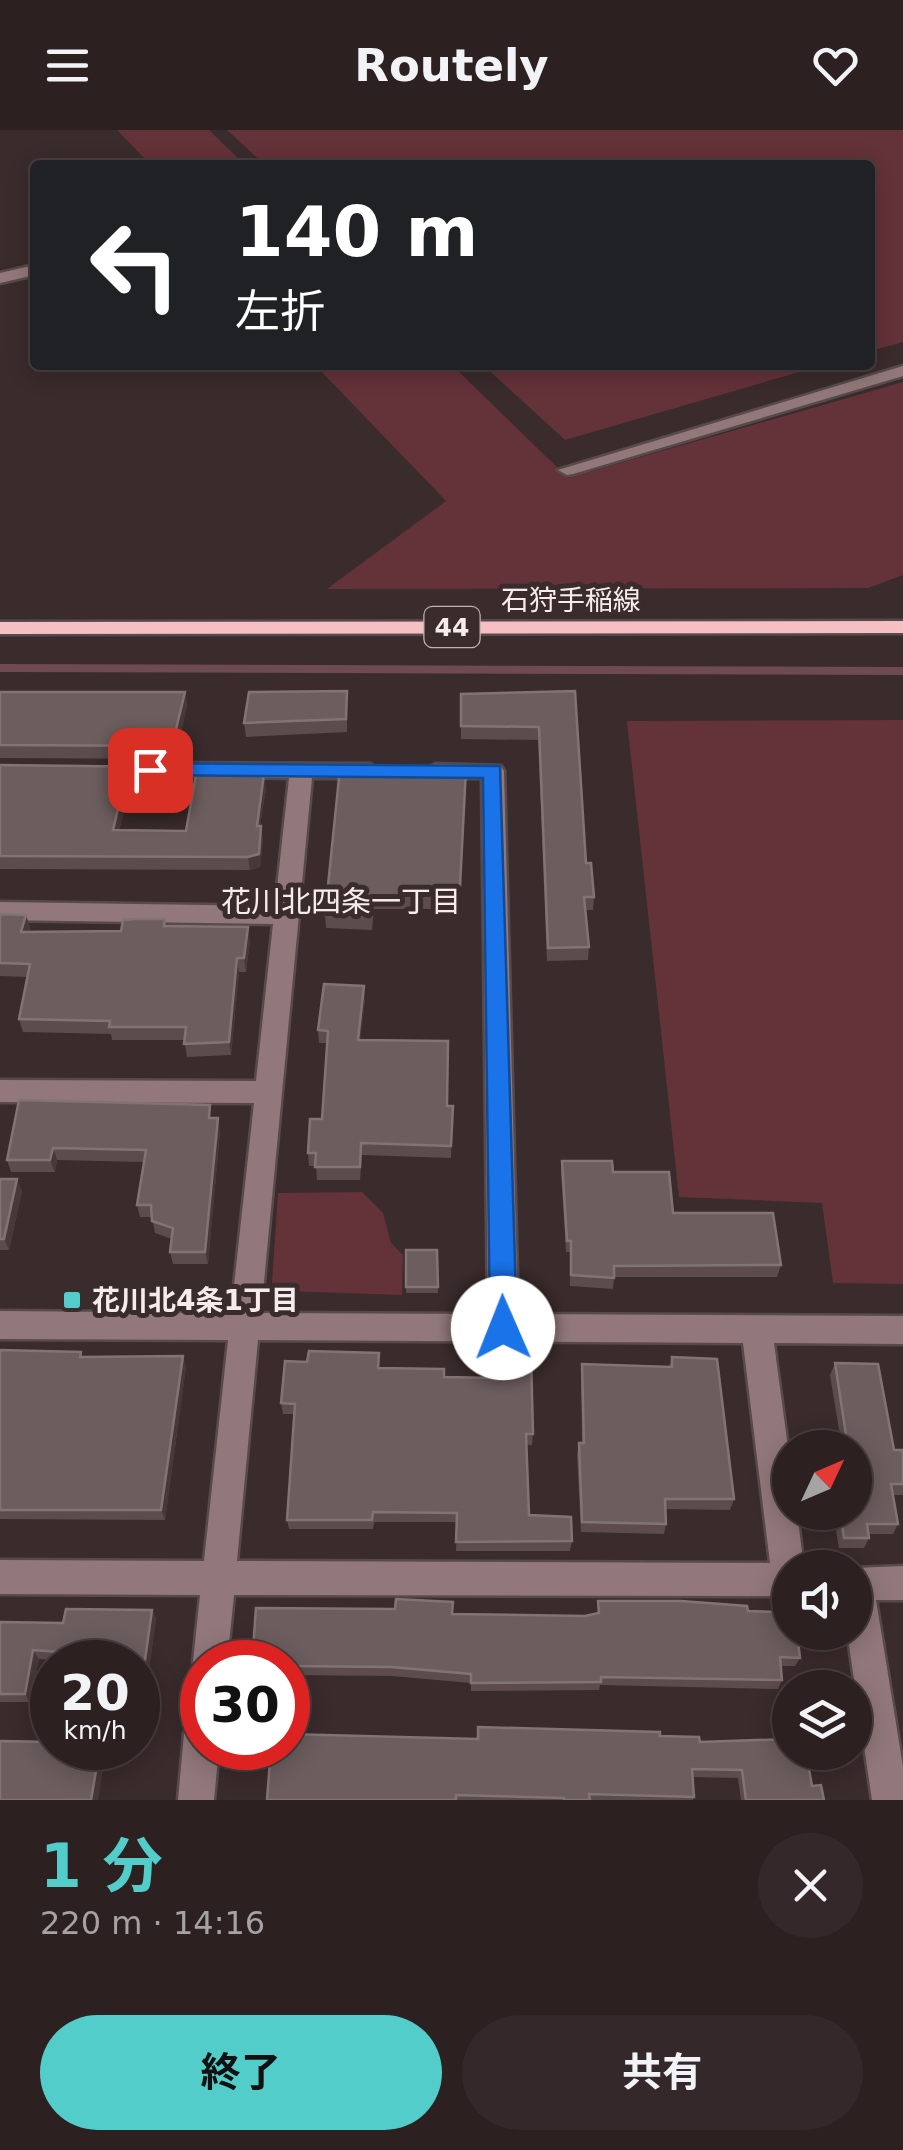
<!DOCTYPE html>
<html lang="ja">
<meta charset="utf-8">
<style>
body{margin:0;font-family:"DejaVu Sans","Noto Sans JP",sans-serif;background:#34282a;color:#f1f3f6;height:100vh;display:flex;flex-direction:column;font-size:38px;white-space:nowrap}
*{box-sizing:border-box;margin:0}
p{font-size:32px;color:#a6a3a5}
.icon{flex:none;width:55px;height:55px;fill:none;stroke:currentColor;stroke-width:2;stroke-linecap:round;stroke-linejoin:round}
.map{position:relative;height:1670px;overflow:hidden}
.details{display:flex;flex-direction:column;background:#2c2021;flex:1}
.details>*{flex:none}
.top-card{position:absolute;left:30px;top:30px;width:845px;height:210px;border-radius:10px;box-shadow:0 5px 25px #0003,0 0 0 2px #483e3f;background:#202124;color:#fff;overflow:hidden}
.needle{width:65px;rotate:46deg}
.tools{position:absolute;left:772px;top:1300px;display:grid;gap:20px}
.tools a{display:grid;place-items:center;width:100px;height:100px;border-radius:50%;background:#2c2021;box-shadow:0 5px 25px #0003,0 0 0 2px #483e3f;font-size:50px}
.speed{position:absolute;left:30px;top:1510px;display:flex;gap:20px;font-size:50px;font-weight:700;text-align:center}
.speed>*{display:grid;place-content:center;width:130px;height:130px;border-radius:50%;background:#2c2021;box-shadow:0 5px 25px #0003,0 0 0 2px #483e3f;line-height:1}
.speed small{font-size:25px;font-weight:400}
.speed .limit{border:15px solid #d22;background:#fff;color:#111}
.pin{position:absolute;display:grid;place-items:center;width:85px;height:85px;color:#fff;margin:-42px;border-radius:20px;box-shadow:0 5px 15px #0006}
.me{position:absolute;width:110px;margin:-55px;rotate:359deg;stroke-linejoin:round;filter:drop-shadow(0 0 8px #0008)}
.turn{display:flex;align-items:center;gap:35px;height:210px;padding:0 40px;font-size:45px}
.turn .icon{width:130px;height:130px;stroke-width:2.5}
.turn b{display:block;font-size:70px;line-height:85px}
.round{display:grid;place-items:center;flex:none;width:105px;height:105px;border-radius:52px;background:#34282a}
.head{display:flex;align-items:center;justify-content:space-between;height:170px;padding:0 40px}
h1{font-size:60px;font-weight:700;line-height:75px;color:#53cdc9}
.cta{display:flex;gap:20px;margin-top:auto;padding:20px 40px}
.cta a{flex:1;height:115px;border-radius:60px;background:#53cdc9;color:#111;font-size:40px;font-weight:700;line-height:115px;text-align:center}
.cta a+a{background:#34282a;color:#f1f3f6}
header{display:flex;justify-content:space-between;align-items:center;height:130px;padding:0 40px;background:#2c2021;font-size:45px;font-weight:700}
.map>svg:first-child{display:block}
.green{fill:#643239}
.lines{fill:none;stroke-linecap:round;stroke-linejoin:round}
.stream{stroke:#6e4a52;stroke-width:8}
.minor-casing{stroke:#584a4b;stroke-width:5}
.major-casing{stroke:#584a4b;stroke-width:5}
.minor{fill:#92787a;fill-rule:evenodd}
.major{fill:#f5bfc4;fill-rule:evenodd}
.wall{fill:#5c4c4d}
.shaded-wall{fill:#473839}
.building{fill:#6c5d5e;stroke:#827474;stroke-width:2.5}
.route{fill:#1a73e8;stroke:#114b97;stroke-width:2.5}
.poi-dot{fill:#53cdc9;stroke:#3a2b2c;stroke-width:4}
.labels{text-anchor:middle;stroke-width:10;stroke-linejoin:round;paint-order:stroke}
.shield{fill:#3a2b2c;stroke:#beb2b2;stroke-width:2.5}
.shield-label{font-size:25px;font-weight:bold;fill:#f6ecec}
.street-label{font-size:28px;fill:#f6ecec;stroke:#3a2b2c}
.poi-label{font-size:28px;font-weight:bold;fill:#f6ecec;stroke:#3a2b2c;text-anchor:start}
.neighbourhood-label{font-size:30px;fill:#f6ecec;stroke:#3a2b2c}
</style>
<header><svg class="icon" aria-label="menu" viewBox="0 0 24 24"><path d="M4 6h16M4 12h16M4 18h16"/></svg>Routely<svg class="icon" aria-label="heart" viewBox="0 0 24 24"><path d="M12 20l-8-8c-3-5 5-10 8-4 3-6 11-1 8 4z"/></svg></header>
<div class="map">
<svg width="903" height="1670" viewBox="0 0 903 1670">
<rect width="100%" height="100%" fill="#3a2b2c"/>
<g class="green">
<path d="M 117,0 L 209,0 L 245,35 L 151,35 Z"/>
<path d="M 227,0 L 903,0 L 903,212 L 870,221 L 870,35 L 265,35 Z"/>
<path d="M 315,235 L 452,235 L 568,348 L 903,252 L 903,445 L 868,458 L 327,459 L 446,371 Z"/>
<path d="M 483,235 L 823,235 L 565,310 Z"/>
<path d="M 903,590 L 903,1154 L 833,1153 L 822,1073 L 679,1067 L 627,591 Z"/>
<path d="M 362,1062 L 383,1083 L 391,1113 L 403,1125 L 402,1165 L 283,1161 L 272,1153 L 278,1063 Z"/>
</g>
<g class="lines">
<path class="stream" d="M 0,538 L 903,541"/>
<defs>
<g id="minor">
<path d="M 35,135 L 35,145 L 0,153 L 0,143 Z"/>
<path d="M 903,236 L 903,246 L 573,344 L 567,345 L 558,340 Z"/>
<path d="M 135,633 L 370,634 L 381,641 L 370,648 L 312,648 L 261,1183 L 488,1184 L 482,648 L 435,648 L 424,641 L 435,634 L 501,636 L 504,641 L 518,1184 L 903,1186 L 903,1214 L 774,1213 L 790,1333 L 790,1382 L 797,1382 L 804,1438 L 790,1438 L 790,1466 L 234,1465 L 227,1532 L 202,1532 L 202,1546 L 193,1532 L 200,1465 L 0,1464 L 0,1430 L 204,1431 L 228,1210 L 0,1209 L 0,1181 L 231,1183 L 254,973 L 0,972 L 0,950 L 256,951 L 273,794 L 0,790 L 0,772 L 275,776 L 289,648 L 127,645 L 124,640 L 127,635 ZM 258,1210 L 743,1213 L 770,1433 L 237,1431 Z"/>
<path d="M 903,1436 L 903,1470 L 876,1470 L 903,1637 L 903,1670 L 872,1670 L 847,1502 L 855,1502 L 853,1438 Z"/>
<path d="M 202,1586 L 202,1618 L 219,1618 L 214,1670 L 178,1670 L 184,1604 L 189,1591 Z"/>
</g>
<path id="major" d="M 903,491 L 903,503 L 0,504 L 0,492 Z"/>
</defs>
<use href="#minor" class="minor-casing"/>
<use href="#major" class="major-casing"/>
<use href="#minor" class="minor"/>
<use href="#major" class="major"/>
</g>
<g class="wall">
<path d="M 347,561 L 347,602 L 246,607 L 244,593 Z"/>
<path d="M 575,561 L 586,733 L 594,767 L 593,780 L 585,780 L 589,817 L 588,830 L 547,831 L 538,610 L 461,609 L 461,564 Z"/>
<path d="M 0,562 L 185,562 L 187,575 L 175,629 L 0,628 Z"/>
<path d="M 0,635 L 168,637 L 170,650 L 167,664 L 128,664 L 119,701 L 186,701 L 246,640 L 247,644 L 266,658 L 260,696 L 263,710 L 260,737 L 250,740 L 0,739 Z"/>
<path d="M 466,639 L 459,769 L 456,769 L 456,779 L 374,779 L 372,800 L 326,798 L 325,785 Z"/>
<path d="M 0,784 L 26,785 L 30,798 L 29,802 L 121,801 L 165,789 L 167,796 L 250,810 L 246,842 L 239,842 L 231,925 L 187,927 L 184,910 L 112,910 L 111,904 L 23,902 L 19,889 L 27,847 L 0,846 Z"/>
<path d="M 365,869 L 360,910 L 447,976 L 453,976 L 451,1028 L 362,1025 L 360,1050 L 317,1050 L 316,1036 L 309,1036 L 308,1023 L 322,989 L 327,913 L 319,913 L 318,900 Z"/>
<path d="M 19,970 L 213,988 L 220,1001 L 208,1134 L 173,1134 L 170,1122 L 172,1109 L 155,1103 L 152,1087 L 140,1087 L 137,1075 L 144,1032 L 57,1030 L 55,1042 L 11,1042 L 7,1030 Z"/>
<path d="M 562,1031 L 613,1042 L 673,1083 L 781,1135 L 777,1147 L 614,1147 L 613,1159 L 570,1156 L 570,1122 L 566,1122 L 561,1043 Z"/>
<path d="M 0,1049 L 22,1061 L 9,1120 L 0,1120 Z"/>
<path d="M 406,1120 L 437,1120 L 438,1163 L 406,1163 Z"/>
<path d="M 0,1220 L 81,1222 L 82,1227 L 186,1237 L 165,1390 L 0,1389 Z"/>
<path d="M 672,1227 L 734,1369 L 730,1380 L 665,1379 L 666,1394 L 664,1404 L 581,1402 L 577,1324 L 579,1313 L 582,1313 L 581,1245 L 582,1234 L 669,1237 Z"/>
<path d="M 835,1233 L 894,1320 L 903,1320 L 903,1365 L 893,1365 L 898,1394 L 893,1404 L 868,1404 L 869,1408 L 864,1418 L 839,1418 L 833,1382 L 855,1382 L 855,1318 L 842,1318 L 830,1245 Z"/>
<path d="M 380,1238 L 444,1247 L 533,1304 L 532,1315 L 526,1315 L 529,1385 L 572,1411 L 570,1421 L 456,1421 L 457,1392 L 374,1392 L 373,1399 L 289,1399 L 287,1390 L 294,1284 L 283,1284 L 281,1273 Z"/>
<path d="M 598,1471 L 748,1481 L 778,1495 L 800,1528 L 795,1536 L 781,1536 L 782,1550 L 778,1559 L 600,1555 L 599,1560 L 471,1561 L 471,1553 L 392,1546 L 288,1545 L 288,1532 L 453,1484 L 585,1486 L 597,1484 Z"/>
<path d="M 152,1480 L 156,1489 L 144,1574 L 138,1574 L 138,1532 L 85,1532 L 39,1529 L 30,1572 L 0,1572 L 0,1492 L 63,1493 Z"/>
<path d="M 660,1606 L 700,1612 L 812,1656 L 824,1670 L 741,1670 L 738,1648 L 692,1647 L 694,1667 L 693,1670 L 267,1670 L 269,1638 L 267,1638 L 264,1630 L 478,1609 Z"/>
</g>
<g class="shaded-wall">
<path d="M 185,562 L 187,575 L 175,629 L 172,616 Z"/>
<path d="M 168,637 L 170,650 L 167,664 L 165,651 Z"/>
<path d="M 264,644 L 266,658 L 258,710 L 257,696 Z"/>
<path d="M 125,650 L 128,664 L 116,714 L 113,700 Z"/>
<path d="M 261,696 L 263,710 L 260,737 L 250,740 L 248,727 Z"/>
<path d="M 26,785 L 30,798 L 26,815 L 21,802 Z"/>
<path d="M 248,797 L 250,810 L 246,842 L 244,828 Z"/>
<path d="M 237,828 L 239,842 L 231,925 L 229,912 Z"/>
<path d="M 364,856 L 365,869 L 359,923 L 358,910 Z"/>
<path d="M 218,988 L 220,1001 L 208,1134 L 205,1122 Z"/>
<path d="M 53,1018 L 57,1030 L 55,1042 L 50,1030 Z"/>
<path d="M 17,1049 L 22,1061 L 9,1120 L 4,1109 Z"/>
<path d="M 183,1226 L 186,1237 L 165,1390 L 161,1380 Z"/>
<path d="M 152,1480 L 156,1489 L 144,1574 L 140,1566 Z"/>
<path d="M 33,1520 L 39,1529 L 30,1572 L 25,1564 Z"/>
<path d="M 100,1618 L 104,1618 L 106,1621 L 98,1670 L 91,1670 Z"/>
</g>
<g class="building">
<path d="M 347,561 L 346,589 L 244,593 L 249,562 Z"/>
<path d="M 575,561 L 586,733 L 591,733 L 594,767 L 584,767 L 589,817 L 548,818 L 539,597 L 461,596 L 461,564 Z"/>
<path d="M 0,562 L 185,562 L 172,616 L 0,615 Z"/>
<path d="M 0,635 L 168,637 L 165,651 L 125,650 L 113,700 L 186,701 L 197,639 L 246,640 L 246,644 L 264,644 L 257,696 L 261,696 L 259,724 L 248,727 L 0,726 Z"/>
<path d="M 340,638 L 466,639 L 460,756 L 456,756 L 456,766 L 374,765 L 371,786 L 325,785 Z"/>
<path d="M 0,784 L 26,785 L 21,802 L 121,801 L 123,790 L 135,789 L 165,789 L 164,796 L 248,797 L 244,828 L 237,828 L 229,912 L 184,914 L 186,897 L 109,897 L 110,891 L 19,889 L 30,834 L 0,833 Z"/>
<path d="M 324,854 L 364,856 L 358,910 L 448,911 L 447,976 L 453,976 L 451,1016 L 361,1013 L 360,1037 L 315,1037 L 316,1023 L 308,1023 L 310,989 L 322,989 L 328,901 L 318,900 Z"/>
<path d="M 19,970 L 210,975 L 209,988 L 218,988 L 205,1122 L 170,1122 L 173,1098 L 152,1091 L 151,1075 L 137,1075 L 146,1020 L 53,1018 L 50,1030 L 7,1030 Z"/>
<path d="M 562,1031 L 612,1031 L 613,1042 L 669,1042 L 673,1083 L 773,1083 L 781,1135 L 614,1136 L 614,1148 L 571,1145 L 571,1111 L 567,1111 Z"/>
<path d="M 0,1049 L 17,1049 L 4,1109 L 0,1109 Z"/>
<path d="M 406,1120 L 437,1120 L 438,1157 L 406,1157 Z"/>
<path d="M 0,1220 L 81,1222 L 80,1227 L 183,1226 L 161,1380 L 0,1380 Z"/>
<path d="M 309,1221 L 379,1223 L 378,1238 L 444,1239 L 444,1247 L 496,1248 L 495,1224 L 531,1225 L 533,1304 L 526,1304 L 529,1385 L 571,1387 L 572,1411 L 456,1412 L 457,1383 L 373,1382 L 372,1390 L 287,1390 L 295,1274 L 281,1273 L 285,1231 L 307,1232 Z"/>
<path d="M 672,1227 L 717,1229 L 734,1369 L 665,1369 L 666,1394 L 582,1392 L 579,1313 L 584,1313 L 582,1234 L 672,1237 Z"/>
<path d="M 835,1233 L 878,1234 L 894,1320 L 903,1320 L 903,1354 L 891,1354 L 898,1394 L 867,1394 L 869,1408 L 844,1408 L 840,1382 L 855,1382 L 855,1318 L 848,1318 Z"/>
<path d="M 396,1469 L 453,1472 L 452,1484 L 585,1486 L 599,1483 L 598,1471 L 681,1471 L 747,1476 L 748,1481 L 777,1482 L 778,1495 L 790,1496 L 790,1502 L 797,1502 L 800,1528 L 780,1527 L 782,1550 L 601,1547 L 601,1552 L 471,1553 L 471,1544 L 391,1537 L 288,1536 L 288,1532 L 252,1532 L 256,1478 L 395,1479 Z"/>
<path d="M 66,1479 L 152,1480 L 140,1566 L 138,1566 L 138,1532 L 85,1532 L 86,1524 L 33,1520 L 25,1564 L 0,1564 L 0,1492 L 63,1493 Z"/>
<path d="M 478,1597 L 660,1602 L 660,1606 L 699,1607 L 700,1612 L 790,1609 L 790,1622 L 806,1622 L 812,1656 L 821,1655 L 824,1670 L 746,1670 L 742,1640 L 692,1639 L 694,1667 L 589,1664 L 590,1670 L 564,1670 L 564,1668 L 456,1665 L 456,1670 L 267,1670 L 270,1630 L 264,1630 L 265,1618 L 288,1618 L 288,1604 L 478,1609 Z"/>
<path d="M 0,1611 L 52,1612 L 52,1618 L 100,1618 L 91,1670 L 0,1670 Z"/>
</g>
<path class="route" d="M 150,633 L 500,636 L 517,1198 L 513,1207 L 503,1210 L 494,1207 L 490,1198 L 483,648 L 143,645 L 140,640 Z"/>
<rect class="poi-dot" x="62" y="1160" width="20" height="20" rx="5"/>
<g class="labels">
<rect class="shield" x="424.5" y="477" width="55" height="40" rx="8"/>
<g class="shield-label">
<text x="452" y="506">44</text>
</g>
<g class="street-label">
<text x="571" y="480">石狩手稲線</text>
</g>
<g class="poi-label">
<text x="92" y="1180">花川北4条1丁目</text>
</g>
<g class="neighbourhood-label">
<text x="341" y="782">花川北四条一丁目</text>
</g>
</g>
</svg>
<div class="tools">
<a><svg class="needle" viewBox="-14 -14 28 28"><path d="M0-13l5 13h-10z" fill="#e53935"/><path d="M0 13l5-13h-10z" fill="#a6a3a5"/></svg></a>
<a><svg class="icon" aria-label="sound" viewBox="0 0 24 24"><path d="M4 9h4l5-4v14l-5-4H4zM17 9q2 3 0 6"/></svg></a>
<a><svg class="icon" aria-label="layers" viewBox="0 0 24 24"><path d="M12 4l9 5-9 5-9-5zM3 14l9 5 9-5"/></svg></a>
</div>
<div class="speed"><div>20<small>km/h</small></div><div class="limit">30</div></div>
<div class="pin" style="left:150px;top:640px;background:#d93025"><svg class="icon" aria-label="arrive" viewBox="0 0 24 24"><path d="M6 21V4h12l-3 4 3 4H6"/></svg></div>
<svg class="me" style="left:503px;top:1198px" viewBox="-20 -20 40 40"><circle r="19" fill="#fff"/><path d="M0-13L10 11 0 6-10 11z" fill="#1a73e8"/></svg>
<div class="top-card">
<div class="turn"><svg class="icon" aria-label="left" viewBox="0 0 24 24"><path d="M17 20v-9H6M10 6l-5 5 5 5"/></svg><div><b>140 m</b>左折</div></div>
</div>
</div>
<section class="details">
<div class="head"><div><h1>1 分</h1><p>220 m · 14:16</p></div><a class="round"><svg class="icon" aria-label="close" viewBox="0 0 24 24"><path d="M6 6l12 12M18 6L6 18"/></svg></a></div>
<div class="cta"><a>終了</a><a>共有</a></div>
</section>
